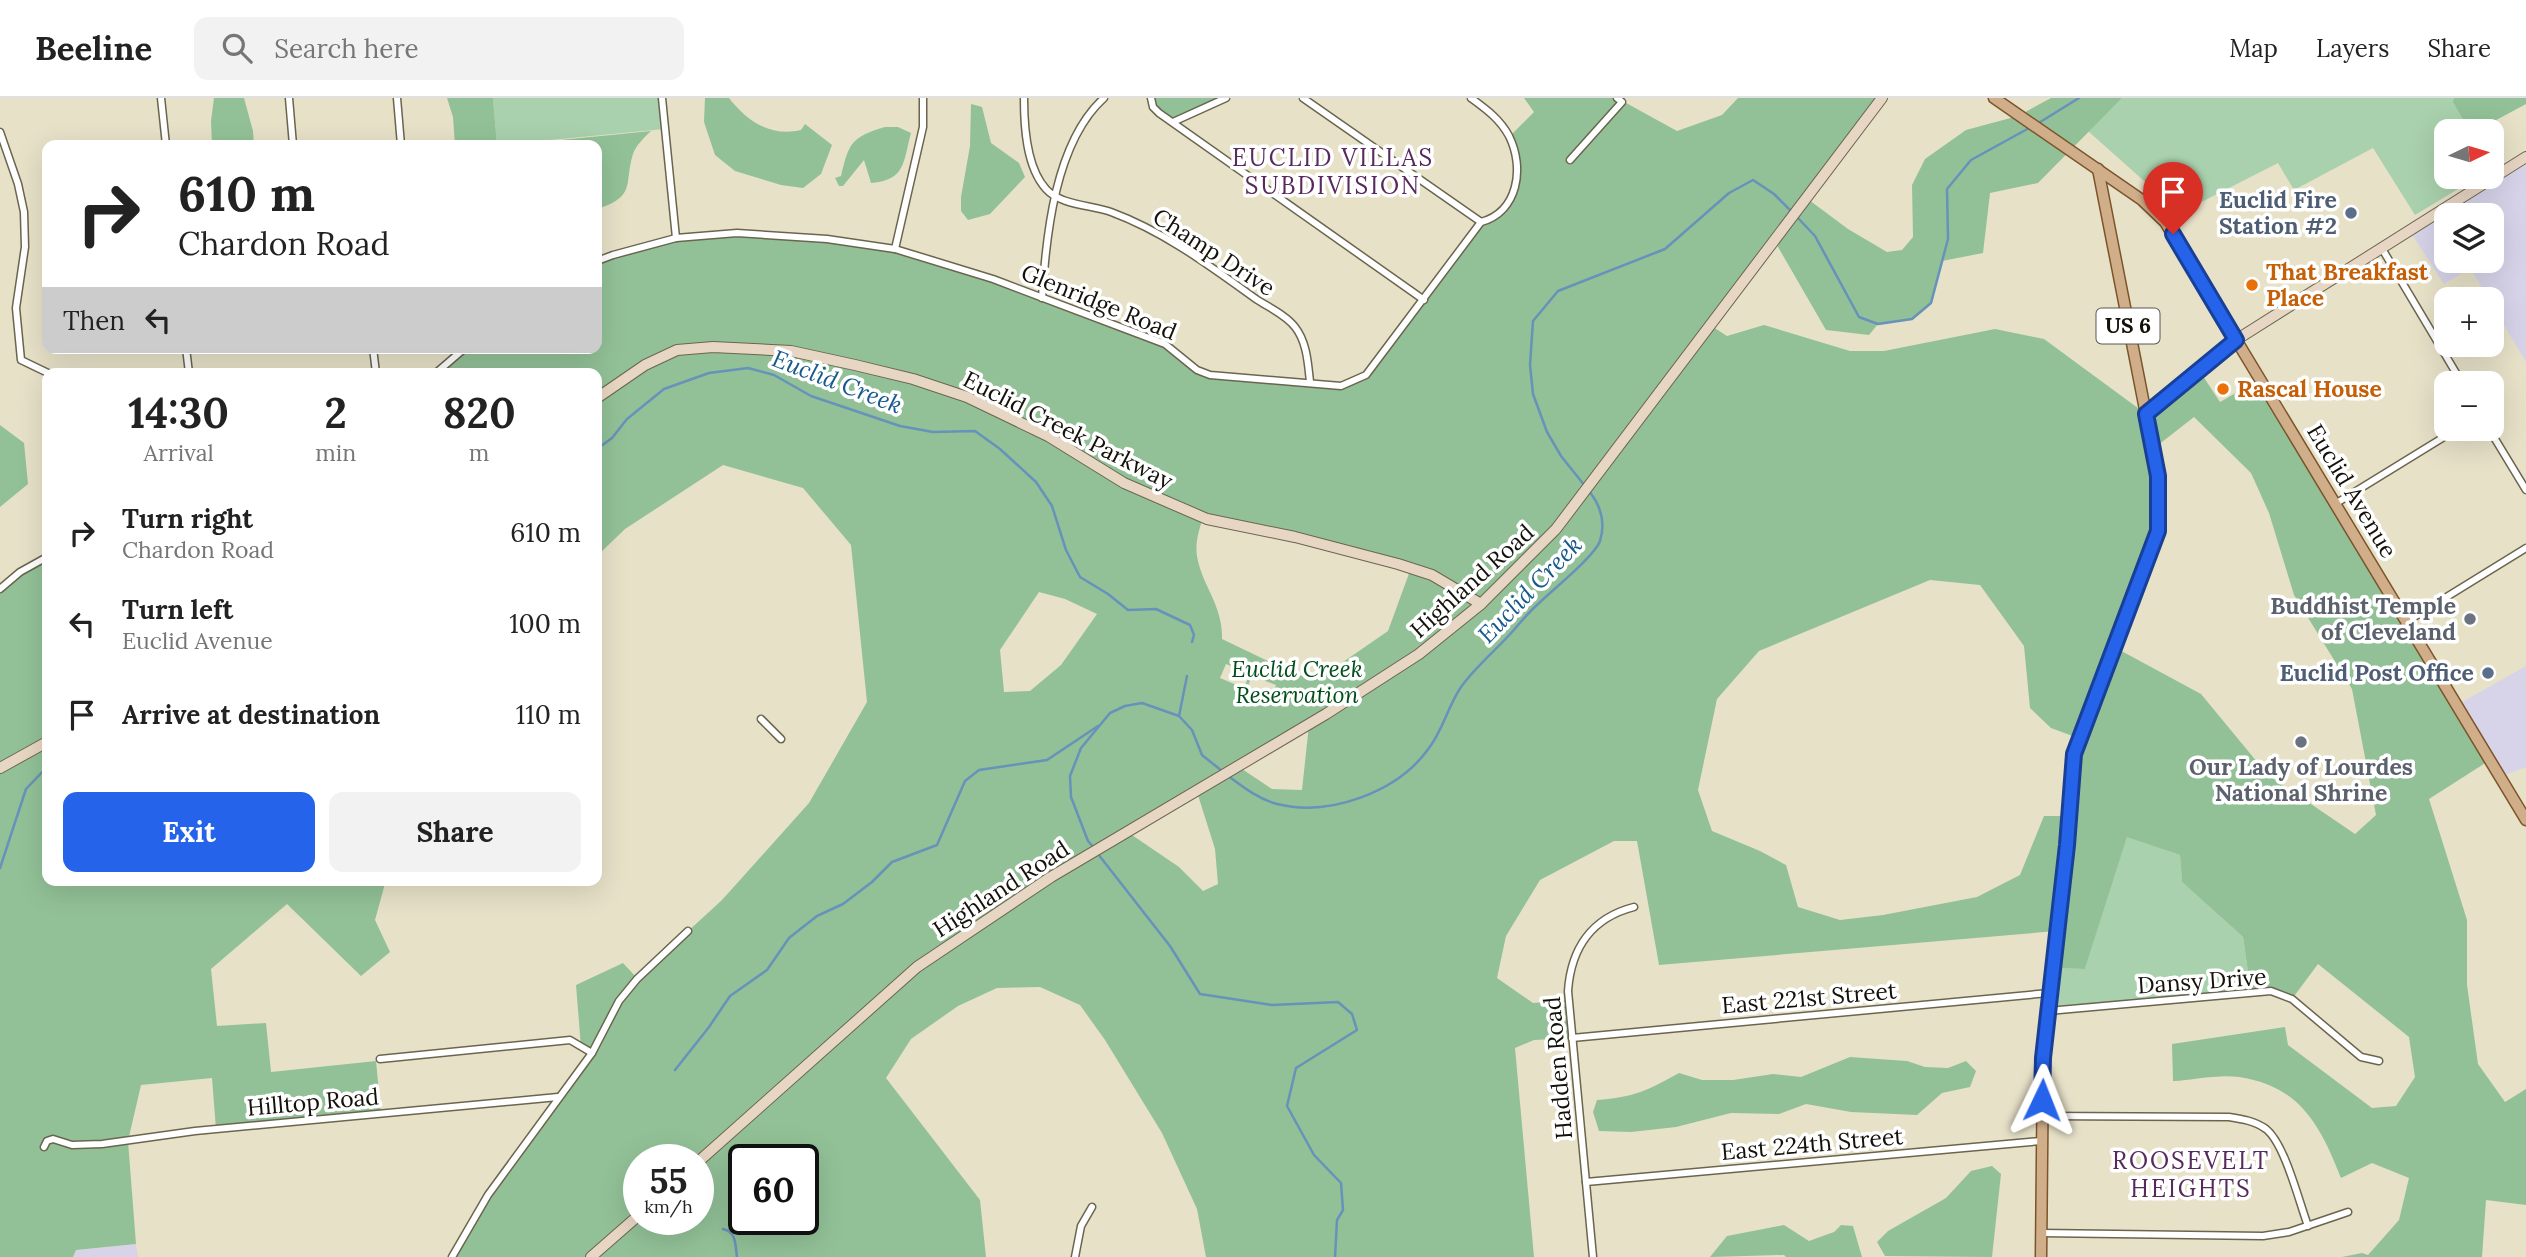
<!DOCTYPE html>
<meta charset="utf-8">
<style>
body{margin:0;font-family:Lora,serif;background:#f2f2f2;color:#222;height:100vh;display:flex;flex-direction:column;font-size:26px;white-space:nowrap}
*{box-sizing:border-box;margin:0}
p{font-size:23px;color:#767676}
.icon{flex:none;width:38px;height:38px;fill:none;stroke:currentColor;stroke-width:2;stroke-linecap:round;stroke-linejoin:round}
.map{position:relative;flex:1;overflow:hidden}
.panel{position:absolute;left:42px;top:270px;width:560px;height:518px;display:flex;flex-direction:column;background:#fff;border-radius:14px;box-shadow:0 7px 28px #0002}
.panel>*{flex:none}
.banner{position:absolute;left:42px;top:42px;width:560px;height:214px;border-radius:14px;box-shadow:0 7px 28px #0002;background:#fff;color:#222;overflow:hidden}
.needle{width:46px;rotate:85deg}
.fabs{position:absolute;left:2434px;top:21px;display:grid;gap:14px}
.fabs a{display:grid;place-items:center;width:70px;height:70px;border-radius:14px;background:#fff;box-shadow:0 7px 28px #0002;font-size:35px}
.speed{position:absolute;left:623px;top:1046px;display:flex;gap:14px;font-size:35px;font-weight:700;text-align:center}
.speed>*{display:grid;place-content:center;width:91px;height:91px;border-radius:50%;background:#fff;box-shadow:0 7px 28px #0002;line-height:1}
.speed small{font-size:18px;font-weight:400}
.speed .limit{border:4px solid #111;border-radius:10px;background:#fff;color:#111}
.pin{position:absolute;display:grid;place-items:center;width:60px;height:60px;color:#fff;margin:-72px -30px;border-radius:50% 50% 50% 0;rotate:-45deg;box-shadow:0 0 7px #0007}
.pin .icon{rotate:45deg}
.me{position:absolute;width:77px;margin:-38px;rotate:2deg;stroke-linejoin:round;filter:drop-shadow(0 0 5px #0008)}
.turn{display:flex;align-items:center;gap:24px;height:147px;padding:0 21px;font-size:32px}
.turn .icon{width:91px;height:91px;stroke-width:2.5}
.turn b{display:block;font-size:49px;line-height:60px}
.then{display:flex;align-items:center;height:66px;padding:0 21px;background:#0003;gap:14px;font-size:26px}
.eta{display:flex;justify-content:space-evenly;align-items:center;height:119px;text-align:center}
.eta b{font-size:42px;font-weight:800;line-height:49px}
.button{display:flex;gap:14px;margin-top:auto;padding:14px 21px}
.button a{flex:1;height:80px;border-radius:14px;background:#2563eb;color:#fff;font-size:28px;font-weight:800;line-height:80px;text-align:center}
.button a+a{background:#f2f2f2;color:#222}
ul{padding:0;list-style:none}
li{display:flex;align-items:center;gap:21px;height:91px;padding:0 21px}
li div{flex:1}
li b{display:block;font-size:26px}
li em{font-style:normal}
header{display:flex;align-items:center;gap:42px;box-sizing:border-box;height:98px;padding:0 35px;background:#fff;border-bottom:2px solid #e0e0e0}
header strong{font-size:33px}
nav{display:flex;gap:38px;margin-inline-start:auto;font-size:24px}
.search{width:490px;height:63px;background:#f2f2f2;display:flex;align-items:center;gap:18px;box-sizing:border-box;padding:0 24px;border-radius:14px;color:#767676;font-size:26px}
.map>svg:first-child{display:block}
.industrial{fill:#d7d4ea;fill-rule:evenodd}
.green{fill:#a9d1ad}
.forest{fill:#92c197;fill-rule:evenodd}
.lines{fill:none;stroke-linecap:round;stroke-linejoin:round}
.stream{stroke:#6792ba;stroke-width:2.5}
.street-casing{stroke:#6b654f;stroke-width:9}
.secondary-casing{stroke:#6b654f;stroke-width:12}
.primary-casing{stroke:#7b542a;stroke-width:13}
.street{stroke:#fff;stroke-width:6}
.secondary{stroke:#e8d6c4;stroke-width:10}
.primary{stroke:#d1ae8a;stroke-width:10}
.route-casing{stroke:#184099;stroke-width:18}
.route{stroke:#2563eb;stroke-width:12}
.service-dot{fill:#5c6f8a;stroke:#fff;stroke-width:2.5}
.food-dot{fill:#e8710a;stroke:#fff;stroke-width:2.5}
.worship-dot{fill:#6b7280;stroke:#fff;stroke-width:2.5}
.labels{text-anchor:middle;stroke-width:7;stroke-linejoin:round;paint-order:stroke}
.shield{fill:#fff;stroke:#5a5853;stroke-width:2}
.shield-label{font-size:21px;font-weight:bold;fill:#131109}
.service-label{font-size:23px;font-weight:bold;fill:#4e5e75;stroke:#fff;text-anchor:end}
.street-label{font-size:23px;fill:#131109;stroke:#fff}
.food-label{font-size:23px;font-weight:bold;fill:#c56008;stroke:#fff;text-anchor:start}
.worship-label{font-size:23px;font-weight:bold;fill:#5b616d;stroke:#fff;text-anchor:end}
.park-label{font-size:23px;font-style:italic;fill:#024e1a;stroke:#fff}
.neighbourhood-label{font-size:24px;letter-spacing:2px;fill:#58295c;stroke:#fff}
.water-label{font-size:24px;font-style:italic;fill:#17598d;stroke:#fff}
</style>
<header>
<strong>Beeline</strong>
<div class="search"><svg class="icon" aria-label="search" viewBox="0 0 24 24"><circle cx="10" cy="10" r="6"/><path d="M15 15l6 6"/></svg>Search here</div>
<nav><a>Map</a><a>Layers</a><a>Share</a></nav>
</header>
<div class="map">
<svg width="2526" height="1159" viewBox="0 0 2526 1159">
<rect width="100%" height="100%" fill="#e7e1c8"/>
<g class="industrial">
<path d="M 2526,59 L 2526,264 L 2492,207 L 2492,201 L 2489,201 L 2470,170 L 2444,186 L 2409,132 ZM 2446,117 L 2492,117 L 2492,163 L 2446,163 Z"/>
<path d="M 2526,568 L 2526,669 L 2500,679 L 2457,607 Z"/>
<path d="M 136,1146 L 138,1159 L 73,1159 L 76,1152 Z"/>
</g>
<g class="green">
<path d="M 493,0 L 662,0 L 665,31 L 497,47 Z"/>
<path d="M 2122,0 L 2454,0 L 2454,4 L 2470,33 L 2446,33 L 2446,79 L 2478,79 L 2415,117 L 2373,50 L 2294,92 L 2278,65 L 2180,115 L 2088,33 Z"/>
<path d="M 2127,738 L 2180,757 L 2182,784 L 2243,839 L 2251,895 L 2047,913 L 2052,870 L 2085,871 Z"/>
</g>
<g class="forest">
<path d="M 214,0 L 244,0 L 253,33 L 254,47 L 212,47 L 211,23 Z"/>
<path d="M 447,0 L 493,0 L 497,47 L 455,47 L 453,19 Z"/>
<path d="M 705,0 L 729,0 C 747,23 770,39 801,32 L 805,26 L 832,47 L 821,76 L 803,90 L 781,87 L 735,73 L 715,57 L 704,24 Z"/>
<path d="M 1151,0 L 1226,0 L 1173,24 L 1159,15 Z"/>
<path d="M 1524,0 L 1617,0 L 1677,33 L 1722,17 L 1738,0 L 1882,0 L 1805,99 L 1848,131 L 1887,154 L 1902,152 L 1913,139 L 1912,87 L 1925,61 L 1966,32 L 2018,18 L 2051,0 L 2122,0 L 2038,85 L 1990,95 L 1983,155 L 1942,163 L 1931,205 L 1912,221 L 1878,226 L 1869,237 L 1826,232 L 1774,142 L 1710,227 L 1727,238 L 1764,227 L 1850,253 L 1884,253 L 1995,231 L 2044,241 L 2146,316 L 2199,272 L 2220,304 L 2260,281 L 2490,662 L 2429,701 L 2467,822 L 2467,887 L 2478,966 L 2505,1004 L 2526,991 L 2526,1107 L 2486,1102 L 2482,1159 L 2342,1159 L 2362,1155 L 2368,1157 L 2399,1122 L 2409,1080 L 2372,1065 L 2341,1080 C 2320,1027 2300,988 2239,979 C 2218,976 2194,982 2173,983 L 2172,946 L 2285,929 L 2288,947 L 2372,1010 L 2396,1008 L 2415,979 L 2409,939 L 2318,866 L 2292,901 L 2282,896 L 2251,895 L 2243,839 L 2182,784 L 2180,757 L 2127,739 L 2085,871 L 2052,870 L 2056,833 L 1659,867 L 1637,743 L 1614,743 L 1540,782 L 1506,838 L 1497,880 L 1533,905 L 1569,902 L 1572,940 L 1534,942 L 1515,950 L 1534,1159 L 1206,1159 L 1197,1111 L 1162,1035 L 1105,942 L 1080,907 L 1040,889 L 997,890 L 958,908 L 911,941 L 886,980 L 980,1102 L 986,1159 L 452,1159 L 488,1097 L 591,955 L 581,949 L 576,887 L 623,865 L 637,880 L 722,802 L 809,705 L 867,604 L 851,447 L 803,390 L 723,367 L 625,431 L 597,458 L 597,275 L 436,275 L 465,250 L 597,250 L 597,163 L 676,140 L 737,135 L 827,141 L 895,151 L 944,165 L 1165,246 L 1197,272 L 1210,277 L 1341,288 L 1366,277 L 1481,124 L 1507,110 L 1516,69 L 1509,39 L 1534,14 ZM 2194,319 L 2251,375 L 2269,415 L 2294,497 L 2352,591 L 2376,717 L 2355,736 L 2267,676 L 2201,596 L 2114,549 L 2159,420 L 2153,351 ZM 1203,420 L 1411,470 L 1388,533 L 1330,573 L 1299,578 L 1222,541 C 1223,507 1202,488 1197,458 C 1195,444 1199,432 1203,420 ZM 1930,482 L 1980,487 L 2024,548 L 2030,610 L 2051,630 L 2078,640 L 2069,718 L 2044,718 L 2020,777 L 1977,799 L 1883,817 L 1840,822 L 1798,809 L 1786,767 L 1760,753 L 1712,733 L 1698,692 L 1717,601 L 1759,553 ZM 1039,494 L 1065,501 L 1097,516 L 1061,567 L 1030,593 L 1004,594 L 1000,552 ZM 1226,566 L 1250,575 L 1244,590 L 1220,580 ZM 1252,578 L 1276,587 L 1270,602 L 1246,593 ZM 1309,627 L 1302,692 L 1272,691 L 1239,669 ZM 1197,694 L 1215,751 L 1218,786 L 1203,793 L 1179,769 L 1129,735 ZM 639,1062 L 698,1062 L 698,1122 L 639,1122 ZM 744,1062 L 803,1062 L 803,1122 L 744,1122 Z"/>
<path d="M 2454,0 L 2526,0 L 2526,6 L 2476,33 L 2470,33 L 2453,4 Z"/>
<path d="M 971,6 L 982,9 L 991,45 L 1019,65 L 1025,79 L 990,116 L 968,122 L 961,113 L 961,99 L 970,48 Z"/>
<path d="M 885,29 L 898,29 L 911,35 C 903,64 906,82 871,85 L 864,62 L 843,88 L 839,88 L 835,80 L 841,78 C 849,45 851,39 885,29 Z"/>
<path d="M 651,33 C 645,39 636,47 633,56 C 624,85 636,98 600,110 L 597,106 L 597,47 L 511,47 Z"/>
<path d="M 0,327 L 24,345 L 28,386 L 0,409 Z"/>
<path d="M 47,459 L 47,782 L 386,782 L 375,822 L 390,854 L 361,878 L 287,806 L 211,871 L 217,928 L 266,925 L 271,974 L 376,963 L 381,1015 L 216,1031 L 212,980 L 141,987 L 128,1043 L 136,1146 L 76,1152 L 73,1159 L 0,1159 L 0,491 Z"/>
<path d="M 1850,959 L 1907,963 L 1925,969 L 1948,970 L 1966,963 L 1976,973 L 1970,989 L 1942,995 L 1917,1017 L 1851,1014 L 1806,1006 L 1779,1016 L 1731,1015 L 1676,1029 L 1631,1034 L 1599,1033 L 1593,1014 L 1597,1002 C 1635,999 1646,993 1679,975 L 1702,982 L 1733,982 L 1773,976 L 1801,979 Z"/>
<path d="M 1992,1068 L 2001,1076 L 1992,1159 L 1885,1158 L 1877,1144 L 1888,1133 L 1946,1100 L 1971,1073 Z"/>
<path d="M 1784,1127 L 1809,1143 L 1834,1134 L 1841,1127 L 1853,1128 L 1862,1159 L 1786,1159 L 1784,1157 L 1710,1159 L 1727,1138 Z"/>
</g>
<g class="lines">
<g class="stream">
<path d="M 2037,26 L 2079,0"/>
<path d="M 1797,119 L 1815,138 L 1859,219 L 1878,226 L 1912,221 L 1931,205 L 1948,141 L 1947,91 L 1971,62 L 2031,29"/>
<path d="M 597,351 L 612,340 L 627,321 L 664,291 L 709,275 L 748,270 L 774,277 L 811,298 L 900,328 L 933,334 L 975,333 L 1000,351 L 1036,384 L 1052,408 L 1066,452 L 1080,479 L 1108,496 L 1128,512 L 1156,511 L 1190,527 L 1194,537 L 1192,544"/>
<path d="M 1585,388 L 1561,358 L 1547,334 L 1533,296 L 1530,267 L 1533,223 L 1558,193 L 1665,151 L 1729,95 L 1753,82 L 1774,96 L 1792,114"/>
<path d="M 1179,618 L 1187,578"/>
<path d="M 1227,677 C 1243,689 1258,701 1277,706 C 1330,719 1398,694 1429,650 C 1443,632 1448,608 1461,589 C 1475,569 1496,552 1512,534 C 1520,525 1528,515 1537,507 C 1551,493 1594,459 1600,443 C 1606,424 1601,408 1589,393"/>
<path d="M 1094,750 L 1088,743 L 1071,699 L 1070,678 L 1081,650 L 1110,615 L 1125,608 L 1142,605 L 1179,618 L 1192,632 L 1202,657 L 1222,673"/>
<path d="M 1098,756 L 1170,848 L 1200,896 L 1272,907 L 1338,904 L 1352,916 L 1357,932 L 1296,970 L 1287,1008 L 1314,1057 L 1341,1085 L 1343,1112 L 1337,1122 L 1335,1159"/>
<path d="M 0,770 L 26,691 L 47,669"/>
<path d="M 675,972 L 709,929 L 730,898 L 767,872 L 789,840 L 817,818 L 843,806 L 872,784 L 892,764 L 937,747 L 965,683 L 979,672 L 1047,662 L 1098,628"/>
<path d="M 723,1131 C 737,1134 735,1147 737,1159"/>
</g>
<defs>
<g id="street">
<path d="M 161,0 L 166,47"/>
<path d="M 289,0 L 293,47"/>
<path d="M 397,0 L 401,47"/>
<path d="M 662,0 L 676,140"/>
<path d="M 1024,0 C 1024,28 1026,69 1046,91 C 1060,107 1091,107 1111,114 C 1165,134 1210,168 1256,201 C 1268,209 1286,217 1295,229 C 1307,244 1308,266 1310,284"/>
<path d="M 1151,0 L 1153,9 L 1159,15 L 1424,202"/>
<path d="M 1303,0 L 1481,124"/>
<path d="M 1173,24 L 1226,0"/>
<path d="M 0,34 L 18,86 L 24,114 L 25,149 L 16,210 L 21,262 L 48,275"/>
<path d="M 1570,62 L 1622,4 L 1617,0"/>
<path d="M 2381,149 L 2462,285"/>
<path d="M 895,151 L 923,29 L 923,0"/>
<path d="M 597,163 L 613,157 L 676,140 L 737,135 L 827,141 L 895,151 L 993,181 L 1165,246 L 1197,272 L 1210,277 L 1341,288 L 1366,277 L 1481,124 C 1518,114 1525,70 1509,38 C 1500,21 1486,11 1471,0"/>
<path d="M 1042,200 C 1046,138 1055,44 1104,0"/>
<path d="M 186,250 L 189,275"/>
<path d="M 373,250 L 376,275"/>
<path d="M 436,275 L 465,250"/>
<path d="M 2146,316 L 2236,242"/>
<path d="M 2489,331 L 2526,392"/>
<path d="M 2335,406 L 2457,331"/>
<path d="M 0,491 L 20,474 L 47,459"/>
<path d="M 2406,524 L 2526,450"/>
<path d="M 761,621 L 781,641"/>
<path d="M 2048,913 L 2271,893 L 2292,901 L 2361,959 L 2379,963"/>
<path d="M 1572,940 L 2049,895"/>
<path d="M 380,961 L 570,942 L 592,955"/>
<path d="M 2041,1018 L 2229,1019 C 2242,1021 2255,1023 2266,1031 C 2285,1046 2299,1104 2308,1128"/>
<path d="M 44,1049 L 47,1043 L 53,1041 L 72,1047 L 102,1046 L 195,1033 L 558,999"/>
<path d="M 1586,1084 L 2041,1043"/>
<path d="M 2041,1135 L 2263,1138 L 2289,1134 L 2348,1114"/>
<path d="M 452,1159 L 488,1097 L 592,955 L 619,903 L 637,881 L 688,833"/>
<path d="M 1075,1159 L 1081,1128 L 1092,1109"/>
<path d="M 1593,1159 L 1568,893 C 1571,851 1591,820 1634,809"/>
</g>
<g id="secondary">
<path d="M 2236,242 L 2526,59"/>
<path d="M 597,300 L 645,267 L 677,252 L 713,249 L 791,253 L 855,267 L 913,281 L 967,299 L 1048,338 L 1124,385 L 1207,421 L 1295,439 L 1398,466 L 1432,477 L 1481,506"/>
<path d="M 0,670 L 47,644"/>
<path d="M 698,1064 L 917,869 L 1051,779 L 1326,616 L 1419,556 L 1481,506 L 1556,431 L 1882,0"/>
<path d="M 591,1159 L 639,1117"/>
</g>
<g id="primary">
<path d="M 1994,0 L 2142,102 L 2165,124 L 2526,722"/>
<path d="M 2041,1159 L 2043,960 L 2067,747 L 2074,655 L 2154,444 L 2159,420 L 2158,378 L 2098,71"/>
</g>
</defs>
<use href="#street" class="street-casing"/>
<use href="#secondary" class="secondary-casing"/>
<use href="#primary" class="primary-casing"/>
<use href="#street" class="street"/>
<use href="#secondary" class="secondary"/>
<use href="#primary" class="primary"/>
</g>
<g class="lines">
<defs>
<path id="route" d="M 2042,1002 L 2043,960 L 2067,747 L 2074,656 L 2158,433 L 2158,378 L 2146,316 L 2236,242 L 2173,136"/>
</defs>
<use href="#route" class="route-casing"/>
<use href="#route" class="route"/>
</g>
<g class="service-dot">
<circle cx="2351" cy="115" r="7"/>
<circle cx="2488" cy="575" r="7"/>
</g>
<g class="food-dot">
<circle cx="2252" cy="187" r="7"/>
<circle cx="2223" cy="291" r="7"/>
</g>
<g class="worship-dot">
<circle cx="2470" cy="521" r="7"/>
<circle cx="2301" cy="644" r="7"/>
</g>
<g class="labels">
<rect class="shield" x="2096.5" y="210.5" width="63" height="35" rx="5"/>
<g class="shield-label">
<text x="2128" y="235">US 6</text>
</g>
<g class="service-label">
<text x="2337" y="110">Euclid Fire<tspan x="2337" dy="26">Station #2</tspan></text>
<text x="2474" y="583">Euclid Post Office</text>
</g>
<g class="street-label">
<text transform="translate(1214 154) rotate(33)" y="8">Champ Drive</text>
<text transform="translate(1099 204) rotate(22)" y="8">Glenridge Road</text>
<text transform="translate(1068 332) rotate(27)" y="8">Euclid Creek Parkway</text>
<text transform="translate(2352 393) rotate(59)" y="8">Euclid Avenue</text>
<text transform="translate(1472 483) rotate(-42)" y="8">Highland Road</text>
<text transform="translate(1001 791) rotate(-33)" y="8">Highland Road</text>
<text transform="translate(2202 883) rotate(-4)" y="8">Dansy Drive</text>
<text transform="translate(1809 900) rotate(-5)" y="8">East 221st Street</text>
<text transform="translate(1558 970) rotate(-95)" y="8">Hadden Road</text>
<text transform="translate(313 1004) rotate(-5)" y="8">Hilltop Road</text>
<text transform="translate(1812 1046) rotate(-5)" y="8">East 224th Street</text>
</g>
<g class="food-label">
<text x="2266" y="182">That Breakfast<tspan x="2266" dy="26">Place</tspan></text>
<text x="2237" y="299">Rascal House</text>
</g>
<g class="worship-label">
<text x="2456" y="516">Buddhist Temple<tspan x="2456" dy="26">of Cleveland</tspan></text>
<text x="2301" y="677" text-anchor="middle">Our Lady of Lourdes<tspan x="2301" dy="26">National Shrine</tspan></text>
</g>
<g class="park-label">
<text x="1297" y="579">Euclid Creek<tspan x="1297" dy="26">Reservation</tspan></text>
</g>
<g class="neighbourhood-label">
<text x="1333" y="68">EUCLID VILLAS<tspan x="1333" dy="28">SUBDIVISION</tspan></text>
<text x="2191" y="1071">ROOSEVELT<tspan x="2191" dy="28">HEIGHTS</tspan></text>
</g>
<g class="water-label">
<text transform="translate(837 284) rotate(21)" y="8">Euclid Creek</text>
<text transform="translate(1530 492) rotate(-46)" y="8">Euclid Creek</text>
</g>
</g>
</svg>
<div class="fabs">
<a><svg class="needle" viewBox="-14 -14 28 28"><path d="M0-13l5 13h-10z" fill="#e53935"/><path d="M0 13l5-13h-10z" fill="#767676"/></svg></a>
<a><svg class="icon" aria-label="layers" viewBox="0 0 24 24"><path d="M12 4l9 5-9 5-9-5zM3 14l9 5 9-5"/></svg></a>
<a>+</a>
<a>−</a>
</div>
<div class="speed"><div>55<small>km/h</small></div><div class="limit">60</div></div>
<div class="pin" style="left:2173px;top:136px;background:#d93025"><svg class="icon" aria-label="arrive" viewBox="0 0 24 24"><path d="M6 21V4h12l-3 4 3 4H6"/></svg></div>
<svg class="me" style="left:2042px;top:1002px" viewBox="-20 -20 40 40"><path d="M0-17L14 15 0 8-14 15z" fill="#2563eb" stroke="#fff" stroke-width="4"/></svg>
<div class="banner">
<div class="turn"><svg class="icon" aria-label="right" viewBox="0 0 24 24"><path d="M7 20v-9h11M14 6l5 5-5 5"/></svg><div><b>610 m</b>Chardon Road</div></div>
<div class="then">Then<svg class="icon" aria-label="left" viewBox="0 0 24 24"><path d="M17 20v-9H6M10 6l-5 5 5 5"/></svg></div>
</div>
<section class="panel">
<div class="eta">
<div><b>14:30</b><p>Arrival</p></div>
<div><b>2</b><p>min</p></div>
<div><b>820</b><p>m</p></div>
</div>
<ul>
<li><svg class="icon" aria-label="right" viewBox="0 0 24 24"><path d="M7 20v-9h11M14 6l5 5-5 5"/></svg><div><b>Turn right</b><p>Chardon Road</p></div><em>610 m</em></li>
<li><svg class="icon" aria-label="left" viewBox="0 0 24 24"><path d="M17 20v-9H6M10 6l-5 5 5 5"/></svg><div><b>Turn left</b><p>Euclid Avenue</p></div><em>100 m</em></li>
<li><svg class="icon" aria-label="arrive" viewBox="0 0 24 24"><path d="M6 21V4h12l-3 4 3 4H6"/></svg><div><b>Arrive at destination</b></div><em>110 m</em></li>
</ul>
<div class="button"><a>Exit</a><a>Share</a></div>
</section>
</div>
